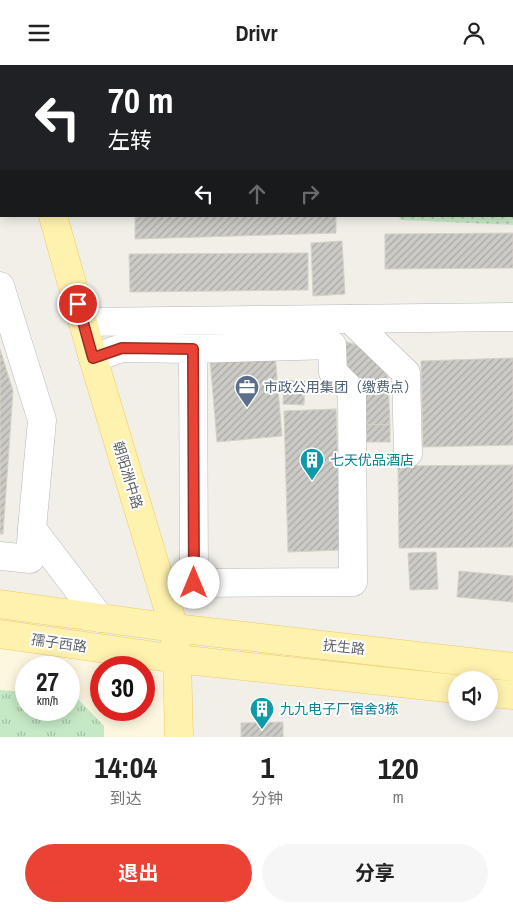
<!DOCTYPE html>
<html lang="zh">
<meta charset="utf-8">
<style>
body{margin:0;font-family:"Archivo Narrow","Noto Sans SC",sans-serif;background:#f6f6f6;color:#222;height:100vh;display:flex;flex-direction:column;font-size:19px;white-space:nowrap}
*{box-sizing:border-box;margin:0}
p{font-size:16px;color:#767676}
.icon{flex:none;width:28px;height:28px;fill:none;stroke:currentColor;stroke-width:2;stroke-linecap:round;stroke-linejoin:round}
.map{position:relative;height:672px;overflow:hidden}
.details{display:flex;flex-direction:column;background:#fff;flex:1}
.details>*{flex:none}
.top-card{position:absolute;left:0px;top:0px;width:514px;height:152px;box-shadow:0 2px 12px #0003;background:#202124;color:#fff;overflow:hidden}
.fabs{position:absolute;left:448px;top:606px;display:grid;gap:10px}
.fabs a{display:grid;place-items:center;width:50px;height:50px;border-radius:50%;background:#fff;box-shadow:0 2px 12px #0003;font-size:25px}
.speed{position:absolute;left:15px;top:591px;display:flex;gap:10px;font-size:25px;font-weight:700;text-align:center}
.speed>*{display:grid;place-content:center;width:65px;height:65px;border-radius:50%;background:#fff;box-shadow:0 2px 12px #0003;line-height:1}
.speed small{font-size:12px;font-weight:400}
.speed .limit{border:8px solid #d22;background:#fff;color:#111}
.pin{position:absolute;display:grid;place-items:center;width:42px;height:42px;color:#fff;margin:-21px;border:2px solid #fff;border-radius:50%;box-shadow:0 1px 5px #0007}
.me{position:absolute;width:55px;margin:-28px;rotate:0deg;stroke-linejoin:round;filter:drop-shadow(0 0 4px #0008)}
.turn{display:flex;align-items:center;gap:18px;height:105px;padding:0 25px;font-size:22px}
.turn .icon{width:65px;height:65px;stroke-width:2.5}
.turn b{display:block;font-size:35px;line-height:42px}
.lanes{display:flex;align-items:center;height:48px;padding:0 25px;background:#0003;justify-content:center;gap:25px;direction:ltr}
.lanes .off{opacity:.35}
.eta{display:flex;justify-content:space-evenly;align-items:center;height:85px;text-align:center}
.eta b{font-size:30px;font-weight:700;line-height:35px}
.primary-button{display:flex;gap:10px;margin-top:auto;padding:10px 25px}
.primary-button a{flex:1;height:58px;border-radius:30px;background:#ea4335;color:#fff;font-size:20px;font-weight:700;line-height:58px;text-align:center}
.primary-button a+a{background:#f6f6f6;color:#222}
header{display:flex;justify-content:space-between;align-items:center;height:65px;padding:0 25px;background:#fff;font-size:22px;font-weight:700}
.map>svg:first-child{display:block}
.commercial{fill:#fef7e0;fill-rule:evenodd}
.grass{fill:url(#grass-dots)}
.park{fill:url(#park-tufts)}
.building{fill:url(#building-hatch);stroke:#d6d1c6}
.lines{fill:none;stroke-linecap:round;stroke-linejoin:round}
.minor-casing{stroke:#b5b8bc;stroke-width:29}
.major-casing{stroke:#f2c960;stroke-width:29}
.minor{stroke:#fff;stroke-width:28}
.major{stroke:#fff2af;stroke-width:28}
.route-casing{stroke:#982c22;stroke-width:12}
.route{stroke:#ea4335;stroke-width:9}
.labels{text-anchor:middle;stroke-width:4;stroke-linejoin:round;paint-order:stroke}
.service-label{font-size:14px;fill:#4e5e75;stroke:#fff;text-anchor:start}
.culture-label{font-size:14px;fill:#0d838f;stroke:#fff;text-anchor:start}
.street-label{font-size:14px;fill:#5f6368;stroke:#fff}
</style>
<header><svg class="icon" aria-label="menu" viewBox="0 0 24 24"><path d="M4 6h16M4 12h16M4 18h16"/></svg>Drivr<svg class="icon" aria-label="person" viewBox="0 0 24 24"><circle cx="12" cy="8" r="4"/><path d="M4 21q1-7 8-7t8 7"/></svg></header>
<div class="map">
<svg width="513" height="672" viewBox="0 0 513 672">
<defs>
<pattern id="grass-dots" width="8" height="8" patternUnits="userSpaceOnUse" patternTransform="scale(1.25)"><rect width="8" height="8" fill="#c5e8c5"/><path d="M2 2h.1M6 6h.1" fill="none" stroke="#a3c0a4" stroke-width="1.8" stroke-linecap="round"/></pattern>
<pattern id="park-tufts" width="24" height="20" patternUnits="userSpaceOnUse" patternTransform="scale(1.25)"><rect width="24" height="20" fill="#c5e8c5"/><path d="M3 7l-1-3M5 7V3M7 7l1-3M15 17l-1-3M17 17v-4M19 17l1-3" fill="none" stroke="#a3c0a4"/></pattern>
<pattern id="building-hatch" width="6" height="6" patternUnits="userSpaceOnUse" patternTransform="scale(1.25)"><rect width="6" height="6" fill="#cccac5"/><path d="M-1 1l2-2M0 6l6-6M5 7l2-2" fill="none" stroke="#a9a8a4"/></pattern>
</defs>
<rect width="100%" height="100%" fill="#f1efe8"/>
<path class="commercial" d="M 0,583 L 139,602 L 101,602 L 101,645 L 144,645 L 144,603 L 166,606 L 169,672 L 0,672 ZM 26,602 L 69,602 L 69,645 L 26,645 Z"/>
<path class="grass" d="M 513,12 L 513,160 L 401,155 L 398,151 L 512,151 Z"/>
<path class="park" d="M 0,625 L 26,627 L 26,645 L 69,645 L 69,631 L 75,631 L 104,661 L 104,672 L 0,672 Z"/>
<g class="building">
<rect x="275" y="0" width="51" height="1"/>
<rect x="335" y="0" width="51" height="1"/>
<path d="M 389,0 L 440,0 L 440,1 Z"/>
<path d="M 135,151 L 336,151 L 336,168 L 135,174 Z"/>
<path d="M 513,168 L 513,203 L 385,204 L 385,169 Z"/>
<path d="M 342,176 L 345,229 L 313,231 L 311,178 Z"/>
<path d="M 308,188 L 308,225 L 130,227 L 129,189 Z"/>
<path d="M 338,274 L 363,282 L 382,299 L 388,313 L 390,360 L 360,359 Z"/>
<path d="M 0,284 L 13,326 L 3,469 L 0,469 Z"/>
<path d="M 275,289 L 282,371 L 217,377 L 210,294 Z"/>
<path d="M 513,293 L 513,380 L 423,382 L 421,296 Z"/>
<path d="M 284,315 L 305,316 L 304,340 L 283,339 Z"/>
<path d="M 336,344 L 341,485 L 288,487 L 284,346 Z"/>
<path d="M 360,359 L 390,360 L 390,377 L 360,377 Z"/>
<path d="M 513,400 L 513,482 L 399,483 L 398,401 Z"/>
<path d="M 436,487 L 438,524 L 410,525 L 408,488 Z"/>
<path d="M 459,506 L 513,511 L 513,537 L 457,532 Z"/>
<path d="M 283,657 L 283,672 L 241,672 L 241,658 Z"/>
</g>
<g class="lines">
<defs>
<g id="minor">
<path d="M 45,1 L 49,0"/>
<path d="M 0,221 L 42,355 L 32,464 L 100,553"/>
<path d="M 350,254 L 406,308 L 408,388"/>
<path d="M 83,257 L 513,252"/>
<path d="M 93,293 L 122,283 L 193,284 L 332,280 L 333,307 L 352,326 L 353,517 L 194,518 L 193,284"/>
<path d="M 0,491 L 30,494 L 32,464"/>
</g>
<g id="major">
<path d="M 10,0 L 10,1"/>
<path d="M 53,151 L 93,293 L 174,563 L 177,594 L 179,672"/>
<path d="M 0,539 L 174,563 L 513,602"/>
<path d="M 0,569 L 177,594 L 456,624"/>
<path d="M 489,628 L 513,630"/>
</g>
</defs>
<use href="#minor" class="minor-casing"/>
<use href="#major" class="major-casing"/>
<use href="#minor" class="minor"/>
<use href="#major" class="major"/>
</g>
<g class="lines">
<defs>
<path id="route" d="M 78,239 L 93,293 L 122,283 L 193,284 L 194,518"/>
</defs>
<use href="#route" class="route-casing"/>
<use href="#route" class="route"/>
</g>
<defs>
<symbol id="office-pin" viewBox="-11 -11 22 30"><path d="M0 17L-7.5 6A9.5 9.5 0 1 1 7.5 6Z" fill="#5c6f8a" stroke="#fff"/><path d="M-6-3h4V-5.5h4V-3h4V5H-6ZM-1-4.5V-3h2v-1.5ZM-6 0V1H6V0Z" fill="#fff"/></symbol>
<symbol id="building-pin" viewBox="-11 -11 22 30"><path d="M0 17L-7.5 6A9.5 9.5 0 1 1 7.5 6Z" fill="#0f9aa8" stroke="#fff"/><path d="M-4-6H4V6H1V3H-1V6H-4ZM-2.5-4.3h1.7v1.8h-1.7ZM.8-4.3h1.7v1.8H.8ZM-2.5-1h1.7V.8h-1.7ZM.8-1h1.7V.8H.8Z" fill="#fff"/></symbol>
</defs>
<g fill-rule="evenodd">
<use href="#office-pin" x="233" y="308" width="28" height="38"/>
<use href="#building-pin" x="298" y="381" width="28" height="38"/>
<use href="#building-pin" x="248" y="630" width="28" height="38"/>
</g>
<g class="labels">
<g class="service-label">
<text x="264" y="327">市政公用集团（缴费点）</text>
</g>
<g class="culture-label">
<text x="330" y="400">七天优品酒店</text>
<text x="280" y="649">九九电子厂宿舍3栋</text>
</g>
<g class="street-label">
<text transform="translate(128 410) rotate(73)" y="5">朝阳洲中路</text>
<text transform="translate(59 578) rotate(8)" y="5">孺子西路</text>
<text transform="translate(344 582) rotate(6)" y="5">抚生路</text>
</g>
</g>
</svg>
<div class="fabs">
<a><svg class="icon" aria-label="sound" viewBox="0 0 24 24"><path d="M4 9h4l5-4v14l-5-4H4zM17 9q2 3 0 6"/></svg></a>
</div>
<div class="speed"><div>27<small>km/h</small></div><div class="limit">30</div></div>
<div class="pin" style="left:78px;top:239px;background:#d93025"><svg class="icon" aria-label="arrive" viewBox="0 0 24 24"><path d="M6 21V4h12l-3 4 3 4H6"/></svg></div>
<svg class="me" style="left:194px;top:518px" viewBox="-20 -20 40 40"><circle r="19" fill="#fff"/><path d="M0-13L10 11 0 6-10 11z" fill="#ea4335"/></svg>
<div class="top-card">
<div class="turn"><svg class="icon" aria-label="left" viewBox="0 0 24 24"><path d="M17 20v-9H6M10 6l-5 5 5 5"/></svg><div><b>70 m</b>左转</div></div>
<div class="lanes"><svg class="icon" aria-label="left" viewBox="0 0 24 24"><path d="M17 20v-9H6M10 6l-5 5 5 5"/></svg><svg class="icon off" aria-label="ahead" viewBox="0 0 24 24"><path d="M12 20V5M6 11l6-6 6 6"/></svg><svg class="icon off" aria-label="right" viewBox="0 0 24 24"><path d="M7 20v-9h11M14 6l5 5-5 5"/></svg></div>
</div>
</div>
<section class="details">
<div class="eta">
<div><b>14:04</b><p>到达</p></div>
<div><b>1</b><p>分钟</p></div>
<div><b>120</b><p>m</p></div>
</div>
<div class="primary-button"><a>退出</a><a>分享</a></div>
</section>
